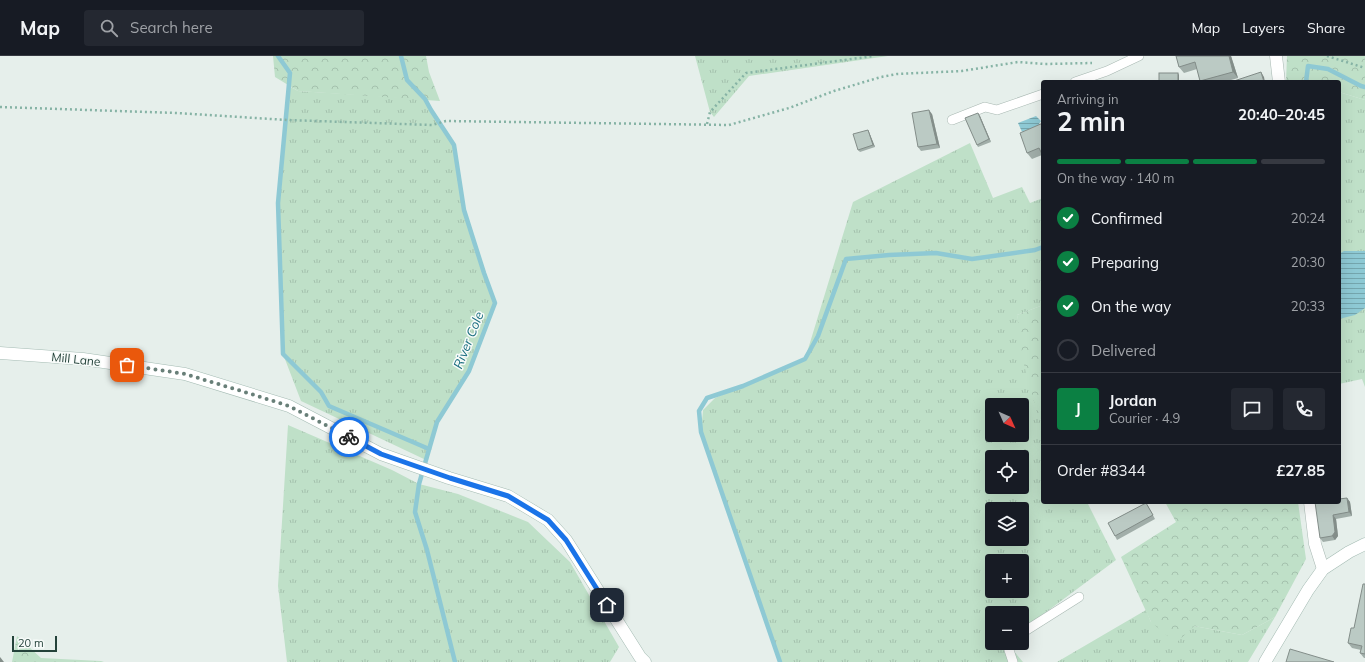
<!DOCTYPE html>
<html lang="en">
<head>
<meta charset="utf-8">
<style>
  :root { --surface:#171b24; --page:#242831; --text:#f1f3f6; --muted:#9ea1a6; --line:#363941; --accent:#0b8043 }
  body { margin:0; font-family:Mulish,sans-serif; background:var(--page); color:var(--text); height:100vh; display:flex; flex-direction:column; font-size:15px; white-space:nowrap }
  * { box-sizing:border-box; margin:0 }
  p { font-size:13px; color:var(--muted) }
  .icon { flex:none; width:22px; height:22px; fill:none; stroke:currentColor; stroke-width:2; stroke-linecap:round; stroke-linejoin:round }
  .map { position:relative; flex:1; overflow:hidden }
  .details { position:absolute; left:1041px; top:24px; width:300px; height:424px; display:flex; flex-direction:column; background:var(--surface); border-radius:4px; box-shadow:0 4px 16px #0002 }
  .details>* { flex:none }
  .needle { width:26px; rotate:135deg }
  .fabs { position:absolute; left:985px; top:342px; display:grid; gap:8px }
  .fabs a { display:grid; place-items:center; width:44px; height:44px; border-radius:4px; background:var(--surface); box-shadow:0 4px 16px #0002; font-size:20px }
  .scale { position:absolute; left:12px; bottom:10px; width:45px; box-sizing:border-box; padding-left:4px; border:2px solid #24423a; border-top:0; font-size:11px; line-height:14px; white-space:nowrap; color:#24423a; -webkit-text-stroke:3px #f7fbf9; paint-order:stroke }
  .pin { position:absolute; display:grid; place-items:center; width:34px; height:34px; color:#fff; margin:-17px; border-radius:8px; box-shadow:0 2px 6px #0006 }
  .courier { position:absolute; display:grid; place-items:center; width:40px; height:40px; margin:-20px; border:3px solid #1a73e8; border-radius:50%; background:#fff; color:#222; box-shadow:0 1px 5px #0007 }
  .head em { font-style:normal; font-weight:700 }
  .head div { display:flex; flex-direction:column-reverse }
  .head { display:flex; align-items:center; justify-content:space-between; height:68px; padding:0 16px }
  h1 { font-size:26px; font-weight:700; line-height:30px }
  .bar { display:grid; grid-template-columns:repeat(4,1fr); gap:6px 4px; align-content:center; height:48px; padding:0 16px }
  .bar i { height:5px; border-radius:3px; background:var(--line) }
  .bar .selected { background:var(--accent) }
  .bar p { grid-column:span 4 }
  .line { display:flex; align-items:center; gap:10px; padding:0 16px; border-top:1px solid var(--line) }
  .line div { flex:1 }
  .round { display:grid; place-items:center; flex:none; width:42px; height:42px; border-radius:4px; background:var(--page) }
  ol { padding:0 16px; list-style:none }
  li { display:flex; align-items:center; gap:12px; height:44px }
  li p { margin-inline-start:auto }
  li .icon { padding:4px; border-radius:50%; background:var(--accent); color:#fff; stroke-width:4 }
  li:last-child { color:var(--muted) }
  li i { width:22px; height:22px; border:2px solid var(--line); border-radius:50% }
  header { display:flex; align-items:center; gap:24px; box-sizing:border-box; height:56px; padding:0 20px; background:var(--surface); border-bottom:1px solid var(--line) }
  header strong { font-size:19px }
  nav { display:flex; gap:22px; margin-inline-start:auto; font-size:14px }
  .search { width:280px; height:36px; background:var(--page); display:flex; align-items:center; gap:10px; box-sizing:border-box; padding:0 14px; border-radius:4px; color:var(--muted); font-size:15px }
  .map>svg:first-child { display:block }
</style>
</head>
<body>
<header>
<strong>Map</strong>
<div class="search"><svg class="icon" aria-label="search" viewBox="0 0 24 24"><circle cx="10" cy="10" r="6"/><path d="M15 15l6 6"/></svg>Search here</div>
<nav><a>Map</a><a>Layers</a><a>Share</a></nav>
</header>
<div class="map">
<svg width="1365" height="606" viewBox="0 0 1365 606">
  <defs>
    <pattern id="grass-tufts" width="24" height="20" patternUnits="userSpaceOnUse"><rect width="24" height="20" fill="#bfe0c8"/><path d="M3 7l-1-3M5 7V3M7 7l1-3M15 17l-1-3M17 17v-4M19 17l1-3" fill="none" stroke="#a4c1ad"/></pattern>
    <pattern id="forest-crowns" width="20" height="18" patternUnits="userSpaceOnUse"><rect width="20" height="18" fill="#bfe0c8"/><path d="M2 6a3 3 0 1 1 6 0M12 15a3 3 0 1 1 6 0" fill="none" stroke="#a4c1ad"/></pattern>
    <pattern id="water-rules" width="6" height="5" patternUnits="userSpaceOnUse"><rect width="6" height="5" fill="#8ec9d4"/><path d="M0 2.5h6" fill="none" stroke="#74a5ad"/></pattern>
  </defs>
  <rect width="100%" height="100%" fill="#e6efeb"/>
  <!-- grass -->
  <g fill="url(#grass-tufts)" fill-rule="evenodd">
    <polygon points="695,0 888,0 749,20 714,61 710,56"/>
    <polygon points="289,30 298,35 425,43 431,54 454,89 464,154 484,217 495,247 469,315 437,366 426,404 301,345 283,298 278,147"/>
    <polygon points="1339,36 1365,44 1365,331 1362,323 1339,328"/>
    <path d="M970,87L993,142L1022,131L1030,147L1043,142V249L1017,259L1040,363L1043,368V446H1087L1116,504L1022,574V557H992V587H1007L1023,606H780L701,376L703,354L715,342L805,303L853,146ZM992,349H1022V379H992ZM992,401H1022V431H992ZM992,453H1022V483H992ZM992,505H1022V535H992Z"/>
    <polygon points="288,369 392,414 419,428 458,438 528,466 570,506 619,591 610,606 287,606 278,530"/>
    <polygon points="1146,554 1151,566 1194,570 1242,579 1275,561 1248,606 1057,606"/>
  </g>
  <!-- forest -->
  <g fill="url(#forest-crowns)">
    <polygon points="273,0 426,0 429,16 440,45 298,35 275,21"/>
    <polygon points="1287,0 1365,0 1365,44 1339,36 1339,26 1286,26"/>
    <polygon points="1043,249 1043,368 1038,360 1023,305 1017,259"/>
    <polygon points="1165,446 1298,446 1306,503 1275,561 1242,579 1194,570 1176,587 1151,566 1121,501 1176,466"/>
    <polygon points="17,580 41,602 101,605 104,606 12,606"/>
  </g>
  <!-- water -->
  <g fill="url(#water-rules)">
    <polygon points="1036,60 1041,65 1039,68 1039,69 1022,76 1018,67"/>
    <polygon points="1344,195 1365,195 1365,252 1355,259 1339,263 1339,198"/>
  </g>
  <g fill="none" stroke-linecap="round" stroke-linejoin="round">
    <!-- stream -->
    <g stroke="#8ec9d4" stroke-width="4.5">
      <polyline points="278,0 290,17 278,147 283,298 321,336 329,350 429,393"/>
      <polyline points="401,0 407,24 425,43 431,54 454,89 464,154 484,217 495,247 469,315 437,366 419,428 415,456 427,494 455,606"/>
      <polyline points="1306,26 1308,10 1328,13 1361,30 1365,31"/>
      <polyline points="780,606 701,376 699,355 707,342 743,330 805,303 818,280 846,203 889,199 936,197 972,203 1035,194 1043,191"/>
    </g>
    <defs>
      <g id="lane">
        <polyline points="1075,26 1107,15 1139,0"/>
        <polyline points="952,64 985,51 997,54 1043,38"/>
        <polyline points="1022,577 1079,541"/>
        <polyline points="1011,587 1009,594 1013,606"/>
      </g>
      <g id="street">
        <polyline points="1276,0 1279,26"/>
        <polyline points="1310,446 1315,488 1323,513"/>
      </g>
      <g id="secondary">
        <polyline points="0,297 83,303 185,318 289,350 381,398 449,422 508,440 548,464 566,484 640,601 645,606"/>
        <polyline points="1265,606 1308,534 1323,513 1349,496 1365,488"/>
      </g>
    </defs>
    <!-- lane casing -->
    <use href="#lane" stroke="#a8b8b2" stroke-width="10"/>
    <!-- street casing -->
    <use href="#street" stroke="#a8b8b2" stroke-width="13"/>
    <!-- secondary casing -->
    <use href="#secondary" stroke="#a4bbb3" stroke-width="13"/>
    <!-- path -->
    <g stroke="#86b3a5" stroke-width="2.5" stroke-dasharray="2 3" stroke-linecap="butt">
      <polyline points="1327,0 1365,12"/>
      <polyline points="0,51 177,57 287,64 432,69 446,65 729,69 789,52 834,35 881,21 897,18 962,15 1018,6 1045,8 1092,7"/>
      <polyline points="707,68 710,56 746,17 874,0"/>
    </g>
    <!-- lane -->
    <use href="#lane" stroke="#fff" stroke-width="9"/>
    <!-- street -->
    <use href="#street" stroke="#fff" stroke-width="12"/>
    <!-- secondary -->
    <use href="#secondary" stroke="#fff" stroke-width="12"/>
  </g>
  <!-- wall -->
  <g fill="#a1aea9">
    <polygon points="1176,0 1231,0 1238,22 1224,26 1200,26 1197,13 1184,17 1179,11"/>
    <polygon points="932,58 940,92 921,95 918,91"/>
    <polygon points="980,60 991,86 978,91 977,89"/>
    <polygon points="1043,67 1042,99 1032,103 1027,97"/>
    <polygon points="868,74 869,76 875,91 860,96 858,94"/>
    <polygon points="1347,442 1350,446 1352,460 1336,463 1338,480 1335,484 1323,486 1320,482 1339,446"/>
    <polygon points="1148,450 1155,463 1117,484 1115,480"/>
    <polygon points="1365,528 1365,602 1364,602 1360,597 1361,594 1352,592 1348,587 1354,572"/>
  </g>
  <!-- shaded-wall -->
  <g fill="#838d89">
    <polygon points="1229,0 1231,0 1238,22 1233,16"/>
    <polygon points="1261,16 1264,21 1265,26 1264,26"/>
    <polygon points="1178,17 1179,19 1179,26 1178,26"/>
    <polygon points="929,54 932,58 940,92 937,88"/>
    <polygon points="978,57 980,60 991,86 989,83"/>
    <polygon points="868,74 869,76 875,91 873,89"/>
    <polygon points="1347,442 1350,446 1352,460 1349,456"/>
    <polygon points="1333,459 1336,463 1338,480 1335,484 1332,480"/>
    <polygon points="0,601 4,606 0,606"/>
  </g>
  <!-- building -->
  <g fill="#bbcac4" stroke="#838d89">
    <polygon points="1176,0 1229,0 1233,16 1200,25 1195,6 1179,11"/>
    <polygon points="1261,16 1264,26 1231,26"/>
    <rect x="1159" y="17" width="19" height="9"/>
    <polygon points="929,54 937,88 918,91 912,57"/>
    <polygon points="978,57 989,83 977,89 965,62"/>
    <polygon points="1043,67 1043,100 1039,92 1027,97 1020,77"/>
    <polygon points="868,74 873,89 858,94 853,78"/>
    <polygon points="1347,442 1349,456 1333,459 1335,476 1332,480 1320,482 1315,446 1339,446 1339,443"/>
    <polygon points="1146,447 1153,459 1115,480 1108,467"/>
    <polygon points="1363,528 1365,528 1365,598 1360,597 1362,590 1348,587 1351,572 1354,572"/>
    <polygon points="1290,593 1334,606 1286,606"/>
  </g>
  <g fill="none" stroke-linecap="round" stroke-linejoin="round">
    <!-- done -->
    <polyline stroke="#687f78" stroke-width="4" stroke-dasharray="0 7.2" points="127,309 185,318 248,337 289,350 349,381"/>
    <!-- route -->
    <polyline stroke="#1a73e8" stroke-width="5" points="349,381 381,398 450,422 508,440 548,464 566,484 607,549"/>
  </g>
  <g text-anchor="middle" dominant-baseline="central" stroke-width="3" stroke-linejoin="round" paint-order="stroke">
    <!-- street labels -->
    <g font-size="12" fill="#24423a" stroke="#f7fbf9">
      <text transform="translate(76 303) rotate(6)">Mill Lane</text>
    </g>
    <!-- water labels -->
    <g font-size="13" font-style="italic" fill="#1c6f80" stroke="#f7fbf9">
      <text transform="translate(468 284) rotate(-68)">River Cole</text>
    </g>
  </g>
</svg>
<div class="fabs">
<a><svg class="needle" viewBox="-14 -14 28 28"><path d="M0-13l5 13h-10z" fill="#e53935"/><path d="M0 13l5-13h-10z" fill="#9ea1a6"/></svg></a>
<a><svg class="icon" aria-label="locate" viewBox="0 0 24 24"><circle cx="12" cy="12" r="6"/><path d="M12 2v4M12 18v4M2 12h4M18 12h4"/></svg></a>
<a><svg class="icon" aria-label="layers" viewBox="0 0 24 24"><path d="M12 4l9 5-9 5-9-5zM3 14l9 5 9-5"/></svg></a>
<a>+</a>
<a>−</a>
</div>
<div class="scale">20 m</div>
<div class="pin" style="left:127px;top:309px;background:#ea580c"><svg class="icon" aria-label="bag" viewBox="0 0 24 24"><path d="M5 8h14l-1 12H6zM9 8a3 3 0 0 1 6 0"/></svg></div>
<div class="pin" style="left:607px;top:549px;background:#1f2937"><svg class="icon" aria-label="home" viewBox="0 0 24 24"><path d="M3 11l9-7 9 7M6 9v11h12V9"/></svg></div>
<div class="courier" style="left:349px;top:381px"><svg class="icon" aria-label="bike" viewBox="0 0 24 24"><circle cx="6" cy="16" r="4"/><circle cx="18" cy="16" r="4"/><path d="M6 16l4-8h5l3 8M10 8l3 8H6M13 5h3"/></svg></div>
<section class="details">
<div class="head"><div><h1>2 min</h1><p>Arriving in</p></div><em>20:40–20:45</em></div>
<div class="bar"><i class="selected"></i><i class="selected"></i><i class="selected"></i><i></i><p>On the way · 140 m</p></div>
<ol>
<li><svg class="icon" aria-label="check" viewBox="0 0 24 24"><path d="M5 12l5 5 9-10"/></svg>Confirmed<p>20:24</p></li>
<li><svg class="icon" aria-label="check" viewBox="0 0 24 24"><path d="M5 12l5 5 9-10"/></svg>Preparing<p>20:30</p></li>
<li><svg class="icon" aria-label="check" viewBox="0 0 24 24"><path d="M5 12l5 5 9-10"/></svg>On the way<p>20:33</p></li>
<li><i></i>Delivered</li>
</ol>
<div class="line" style="height:72px"><b class="round" style="background:var(--accent);color:#fff">J</b><div><b>Jordan</b><p>Courier · 4.9</p></div><a class="round"><svg class="icon" aria-label="chat" viewBox="0 0 24 24"><path d="M4 5h16v11H9l-5 4z"/></svg></a><a class="round"><svg class="icon" aria-label="phone" viewBox="0 0 24 24"><path d="M5 4h4l2 5-3 2q2 4 5 5l2-3 5 2v4C11 20 4 13 5 4z"/></svg></a></div>
<div class="line" style="height:52px"><div>Order #8344</div><b>£27.85</b></div>
</section>
</div>
</body>
</html>
